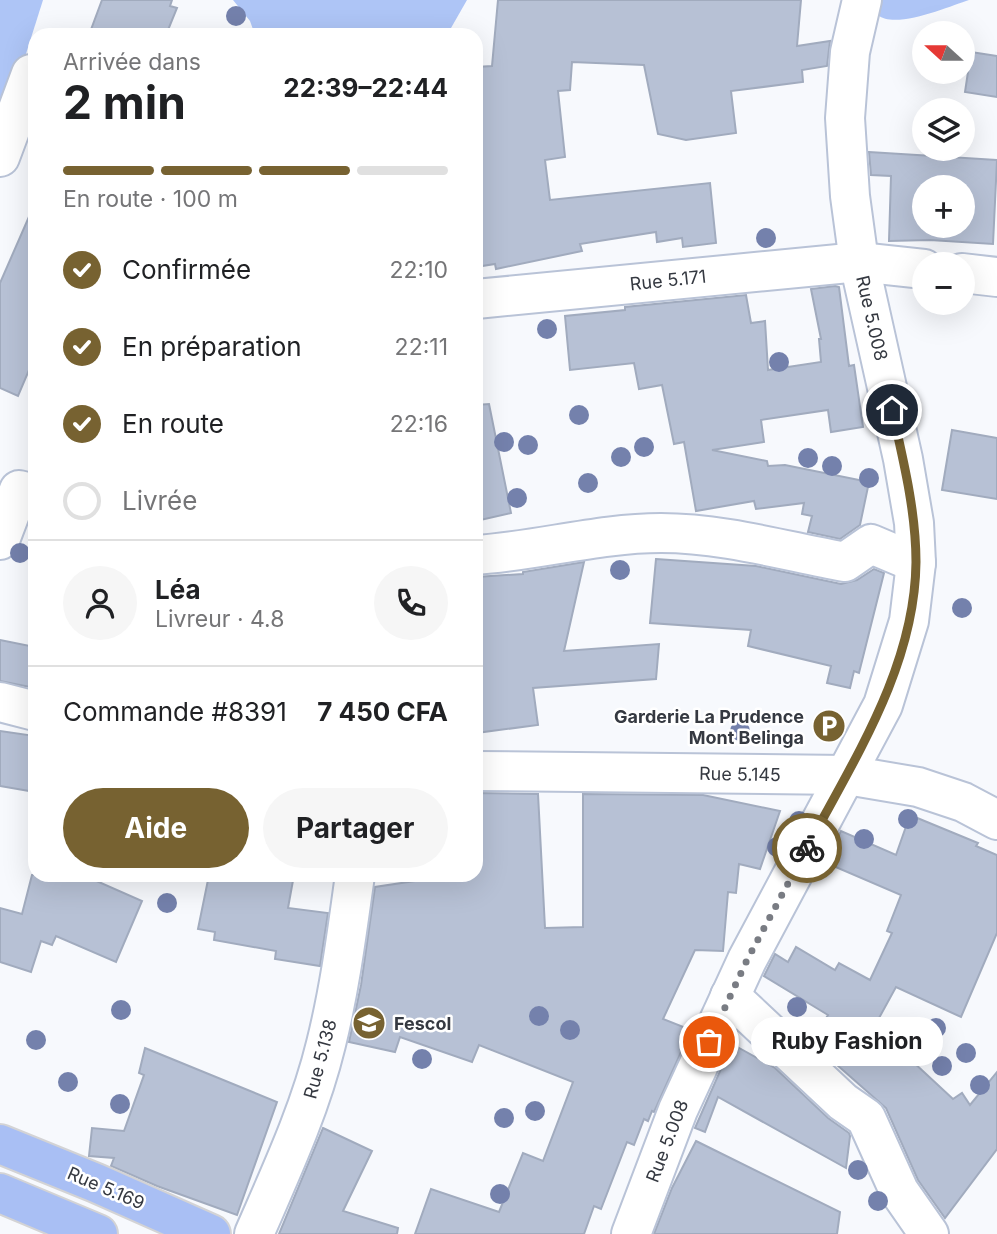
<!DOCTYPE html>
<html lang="fr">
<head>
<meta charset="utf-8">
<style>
  :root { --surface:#fff; --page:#f6f6f6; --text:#202124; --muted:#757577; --line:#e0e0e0; --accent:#776231 }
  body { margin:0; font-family:Inter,sans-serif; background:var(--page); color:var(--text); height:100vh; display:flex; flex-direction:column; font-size:26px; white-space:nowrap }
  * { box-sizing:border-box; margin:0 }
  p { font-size:23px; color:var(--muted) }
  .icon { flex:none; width:38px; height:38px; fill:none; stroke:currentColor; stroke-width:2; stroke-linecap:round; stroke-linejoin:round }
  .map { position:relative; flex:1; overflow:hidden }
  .details { position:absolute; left:28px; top:28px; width:455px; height:854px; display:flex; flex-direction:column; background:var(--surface); border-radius:21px; box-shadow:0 7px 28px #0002 }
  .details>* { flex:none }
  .needle { width:46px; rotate:291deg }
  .fabs { position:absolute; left:912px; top:21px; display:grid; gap:14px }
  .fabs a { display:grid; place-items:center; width:63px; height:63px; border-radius:50%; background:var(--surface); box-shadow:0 7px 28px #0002; font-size:35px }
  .pin { position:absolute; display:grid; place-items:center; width:60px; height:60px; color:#fff; margin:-30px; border:4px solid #fff; border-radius:50%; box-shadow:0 2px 7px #0007 }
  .courier { position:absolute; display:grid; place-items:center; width:70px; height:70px; margin:-35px; border:5px solid #776231; border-radius:50%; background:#fff; color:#222; box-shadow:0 2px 9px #0007 }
  .bubble { position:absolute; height:49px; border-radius:24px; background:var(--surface); box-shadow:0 7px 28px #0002; font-size:23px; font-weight:700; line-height:49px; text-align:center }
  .head em { font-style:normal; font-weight:700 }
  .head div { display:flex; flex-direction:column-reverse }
  .head { display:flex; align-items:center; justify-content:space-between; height:119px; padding:0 35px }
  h1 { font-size:46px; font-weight:700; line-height:52px }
  .bar { display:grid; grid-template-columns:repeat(4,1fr); gap:10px 7px; align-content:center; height:84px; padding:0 35px }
  .bar i { height:9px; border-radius:5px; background:var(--line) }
  .bar .active { background:var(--accent) }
  .bar p { grid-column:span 4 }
  .line { display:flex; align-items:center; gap:18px; padding:0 35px; border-top:2px solid var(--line) }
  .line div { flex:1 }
  .round { display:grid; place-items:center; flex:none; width:74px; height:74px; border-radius:37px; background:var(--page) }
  ol { padding:0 35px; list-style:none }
  li { display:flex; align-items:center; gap:21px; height:77px }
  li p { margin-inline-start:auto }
  li .icon { padding:7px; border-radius:50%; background:var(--accent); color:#fff; stroke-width:4 }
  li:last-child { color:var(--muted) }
  li i { width:38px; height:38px; border:4px solid var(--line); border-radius:50% }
  .button { display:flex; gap:14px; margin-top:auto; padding:14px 35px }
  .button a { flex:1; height:80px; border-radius:42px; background:var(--accent); color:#fff; font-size:28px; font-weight:700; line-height:80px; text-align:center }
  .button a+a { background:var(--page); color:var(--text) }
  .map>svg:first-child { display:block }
</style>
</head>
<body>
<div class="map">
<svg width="997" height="1234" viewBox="0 0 997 1234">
  <rect width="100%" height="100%" fill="#f7f9fd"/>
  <!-- green -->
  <g fill="#aec5f6">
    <polygon points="0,0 43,0 0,136"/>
    <polygon points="233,0 467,0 447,35 255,35 250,21"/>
    <path d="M871,0H969C950,6 895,30 878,15C874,12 873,5 871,0Z"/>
  </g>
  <!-- building -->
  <g fill="#b7c1d5" stroke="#a1abbe" stroke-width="2" fill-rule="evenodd">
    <polygon points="102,0 172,0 170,6 177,8 166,35 89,35"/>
    <polygon points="498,0 801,0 797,46 830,41 827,66 802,70 803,82 731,91 736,133 686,140 658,134 644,65 572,62 570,90 558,91 565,157 545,160 550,200 710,183 716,243 683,247 682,238 657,242 656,232 580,244 582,251 496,269 495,264 476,267 476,67 492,66"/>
    <polygon points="971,52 997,56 997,97 965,92"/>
    <path d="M869,152L997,160L993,244L930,240L889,241L891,176L871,175ZM924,187H962V226H924Z"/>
    <polygon points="35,203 35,356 18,396 0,388 0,283"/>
    <polygon points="835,286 839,287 849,366 854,365 863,427 831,432 828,410 761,420 764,442 712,450 767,461 768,466 785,465 869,482 860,525 840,539 808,532 812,516 802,514 804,503 756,509 754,501 696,511 684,442 674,444 662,385 639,389 634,363 570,370 565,316 625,310 625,307 746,295 751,323 765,321 768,370 821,362 819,339 821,339 811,289"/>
    <polygon points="489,404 511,513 476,521 476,405"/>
    <polygon points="952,430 997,438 997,499 942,490"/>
    <polygon points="656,559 756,566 841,584 857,580 874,569 884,573 859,673 854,671 850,688 827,683 831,666 748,646 751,630 650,623"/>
    <polygon points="584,562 564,651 659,644 656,679 533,688 538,725 476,733 476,577 523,574 523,572"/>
    <polygon points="0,640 35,647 35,688 0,681"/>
    <polygon points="0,731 35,736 35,792 0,786"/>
    <polygon points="476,793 538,794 545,928 583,927 583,794 703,795 780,811 760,869 739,864 736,893 728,892 723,951 695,950 663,1019 691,1030 654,1112 652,1111 648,1121 644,1119 634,1145 627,1142 601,1209 594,1206 584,1234 415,1234 431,1189 499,1212 523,1153 543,1161 573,1082 479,1045 472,1062 400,1037 395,1052 349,1042 361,985 375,887 455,875 476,875"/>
    <polygon points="910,815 978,843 976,846 997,855 997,933 961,1017 896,987 873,1029 914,1054 911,1060 953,1099 962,1093 970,1105 997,1072 997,1149 945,1218 918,1180 886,1108 811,1042 828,1015 764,976 775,954 788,962 796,947 835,970 839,963 870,980 892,933 887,931 901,895 824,862 841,831 896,855"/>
    <polygon points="32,875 83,875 142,901 116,962 56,936 52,945 41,941 31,972 0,962 0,908 22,914"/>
    <polygon points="209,875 294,875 288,908 328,913 320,966 275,959 276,951 214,940 215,932 198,929"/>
    <polygon points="732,1044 775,1068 828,1118 849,1133 850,1136 846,1168 718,1097 705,1132 695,1128"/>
    <polygon points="145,1048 277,1102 237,1215 157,1186 111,1166 114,1158 89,1156 92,1128 124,1131 144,1075 139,1073"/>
    <polygon points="323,1128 372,1151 343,1211 398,1228 397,1234 279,1234"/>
    <polygon points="696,1141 840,1212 837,1234 654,1234 672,1188"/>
  </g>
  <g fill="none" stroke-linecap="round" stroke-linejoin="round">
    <defs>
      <g id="minor">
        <polyline points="0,157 31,74"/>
        <polyline points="962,273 997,277"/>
        <polyline points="476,299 859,262 924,269"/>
        <polyline points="0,540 19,490 35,494"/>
        <path d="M476,555C538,551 599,533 661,533C723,533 785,551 845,562L871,544L916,563"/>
        <polyline points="0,702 35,711"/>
        <polyline points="476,771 847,775 918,787 963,802 997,820"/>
        <polyline points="730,996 843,1102 866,1118 899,1191 929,1234"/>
        <path d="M254,1234C281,1172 310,1110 326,1044C340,988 347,932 355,875"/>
        <polyline points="631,1234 678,1110 747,960 883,705 909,621 916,563 914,523 903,459 859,262 850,196 845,118 850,52 862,0"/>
      </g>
      <g id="major">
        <polyline points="0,1144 96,1183 211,1234"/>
        <polyline points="0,1193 98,1234"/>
      </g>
    </defs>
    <!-- minor casing -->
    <use href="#minor" stroke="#b9c3d7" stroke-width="42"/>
    <!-- major casing -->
    <use href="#major" stroke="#d3d3d5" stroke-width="42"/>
    <!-- minor -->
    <use href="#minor" stroke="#fff" stroke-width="38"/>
    <!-- major -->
    <use href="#major" stroke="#a9bff4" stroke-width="38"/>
  </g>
  <!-- trees -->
  <g fill="#7481ac">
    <circle cx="236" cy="16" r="10"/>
    <circle cx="766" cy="238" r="10"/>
    <circle cx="547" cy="329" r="10"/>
    <circle cx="779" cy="362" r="10"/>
    <circle cx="579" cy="415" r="10"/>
    <circle cx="504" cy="442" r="10"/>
    <circle cx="528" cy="445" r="10"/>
    <circle cx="644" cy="447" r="10"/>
    <circle cx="621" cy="457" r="10"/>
    <circle cx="808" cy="458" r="10"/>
    <circle cx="832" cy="466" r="10"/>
    <circle cx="869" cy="478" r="10"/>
    <circle cx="588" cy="483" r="10"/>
    <circle cx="517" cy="498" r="10"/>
    <circle cx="20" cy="553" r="10"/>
    <circle cx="620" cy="570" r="10"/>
    <circle cx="962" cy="608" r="10"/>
    <circle cx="740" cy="731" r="10"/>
    <circle cx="908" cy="819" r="10"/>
    <circle cx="799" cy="821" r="10"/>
    <circle cx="864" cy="839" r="10"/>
    <circle cx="777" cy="847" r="10"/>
    <circle cx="167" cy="903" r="10"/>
    <circle cx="797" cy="1007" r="10"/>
    <circle cx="121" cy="1010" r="10"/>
    <circle cx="539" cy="1016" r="10"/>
    <circle cx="936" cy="1028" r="10"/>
    <circle cx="570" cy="1030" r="10"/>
    <circle cx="36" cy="1040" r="10"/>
    <circle cx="929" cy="1048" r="10"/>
    <circle cx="966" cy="1053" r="10"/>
    <circle cx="422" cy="1059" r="10"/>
    <circle cx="942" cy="1066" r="10"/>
    <circle cx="68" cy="1082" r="10"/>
    <circle cx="980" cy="1085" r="10"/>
    <circle cx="120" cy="1104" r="10"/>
    <circle cx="535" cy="1111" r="10"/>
    <circle cx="504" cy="1118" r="10"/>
    <circle cx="858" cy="1170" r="10"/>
    <circle cx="500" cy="1194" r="10"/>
    <circle cx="878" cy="1201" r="10"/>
  </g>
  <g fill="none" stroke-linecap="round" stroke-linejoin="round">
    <!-- done -->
    <polyline stroke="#797c83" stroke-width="7" stroke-dasharray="0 12.6" points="709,1042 747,960 807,848"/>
    <!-- route -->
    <path stroke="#776231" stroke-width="9" d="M807,848C854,759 915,667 916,562C916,511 903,459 892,410"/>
  </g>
  <!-- icons -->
  <defs>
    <symbol id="parking-disc" viewBox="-11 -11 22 22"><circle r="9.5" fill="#776231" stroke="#fff"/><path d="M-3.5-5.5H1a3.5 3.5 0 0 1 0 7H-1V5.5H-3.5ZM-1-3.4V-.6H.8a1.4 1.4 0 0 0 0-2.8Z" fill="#fff"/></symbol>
    <symbol id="school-disc" viewBox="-11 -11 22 22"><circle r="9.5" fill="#776231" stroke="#fff"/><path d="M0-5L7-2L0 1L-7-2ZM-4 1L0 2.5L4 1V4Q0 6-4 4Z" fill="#fff"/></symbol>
  </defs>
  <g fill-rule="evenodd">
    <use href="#parking-disc" x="810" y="707" width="38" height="38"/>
    <use href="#school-disc" x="350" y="1004" width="38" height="38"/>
  </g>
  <g text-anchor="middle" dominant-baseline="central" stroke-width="5" stroke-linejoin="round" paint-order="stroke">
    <!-- street labels -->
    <g font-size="18" fill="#353941" stroke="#fff">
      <text transform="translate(668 280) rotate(-6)">Rue 5.171</text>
      <text transform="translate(872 318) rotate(77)">Rue 5.008</text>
      <text transform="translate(740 774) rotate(1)">Rue 5.145</text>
      <text transform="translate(320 1059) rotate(-75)">Rue 5.138</text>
      <text transform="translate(667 1141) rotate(-69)">Rue 5.008</text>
      <text transform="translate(106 1188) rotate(23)">Rue 5.169</text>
    </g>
    <!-- poi labels -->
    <g font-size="18" font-weight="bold" fill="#353941" stroke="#fff" text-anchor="end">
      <text x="804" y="716">Garderie La Prudence<tspan x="804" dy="21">Mont Belinga</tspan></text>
      <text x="394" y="1023" text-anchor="start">Fescol</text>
    </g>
  </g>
</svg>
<div class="fabs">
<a><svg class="needle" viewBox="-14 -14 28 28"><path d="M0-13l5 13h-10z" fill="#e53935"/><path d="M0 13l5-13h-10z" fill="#757577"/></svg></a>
<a><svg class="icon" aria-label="layers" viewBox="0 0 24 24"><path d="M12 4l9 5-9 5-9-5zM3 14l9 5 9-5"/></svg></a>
<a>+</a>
<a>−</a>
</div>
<div class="pin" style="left:709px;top:1042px;background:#ea580c"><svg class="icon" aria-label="bag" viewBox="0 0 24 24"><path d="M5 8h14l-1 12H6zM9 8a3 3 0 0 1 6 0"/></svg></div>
<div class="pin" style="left:892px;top:410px;background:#1f2937"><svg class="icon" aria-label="home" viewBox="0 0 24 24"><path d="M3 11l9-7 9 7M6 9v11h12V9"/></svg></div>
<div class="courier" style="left:807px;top:848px"><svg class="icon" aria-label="bike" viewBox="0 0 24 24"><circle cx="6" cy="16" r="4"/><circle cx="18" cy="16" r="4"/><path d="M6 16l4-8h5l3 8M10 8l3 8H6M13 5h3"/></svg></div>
<div class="bubble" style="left:751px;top:1017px;width:192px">Ruby Fashion</div>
<section class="details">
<div class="head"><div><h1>2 min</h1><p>Arrivée dans</p></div><em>22:39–22:44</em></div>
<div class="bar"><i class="active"></i><i class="active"></i><i class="active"></i><i></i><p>En route · 100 m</p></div>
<ol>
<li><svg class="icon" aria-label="check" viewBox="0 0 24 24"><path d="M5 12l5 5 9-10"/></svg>Confirmée<p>22:10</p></li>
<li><svg class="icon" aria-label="check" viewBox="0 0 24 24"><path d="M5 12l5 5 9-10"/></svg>En préparation<p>22:11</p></li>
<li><svg class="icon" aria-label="check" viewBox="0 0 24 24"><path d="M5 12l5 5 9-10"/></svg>En route<p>22:16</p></li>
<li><i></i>Livrée</li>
</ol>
<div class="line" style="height:126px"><a class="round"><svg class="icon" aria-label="person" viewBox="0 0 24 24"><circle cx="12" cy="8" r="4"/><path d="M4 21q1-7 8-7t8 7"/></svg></a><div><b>Léa</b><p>Livreur · 4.8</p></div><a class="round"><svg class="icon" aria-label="phone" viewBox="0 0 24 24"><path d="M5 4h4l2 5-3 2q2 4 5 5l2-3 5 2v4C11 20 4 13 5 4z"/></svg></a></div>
<div class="line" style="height:91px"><div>Commande #8391</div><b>7 450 CFA</b></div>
<div class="button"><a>Aide</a><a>Partager</a></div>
</section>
</div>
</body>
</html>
